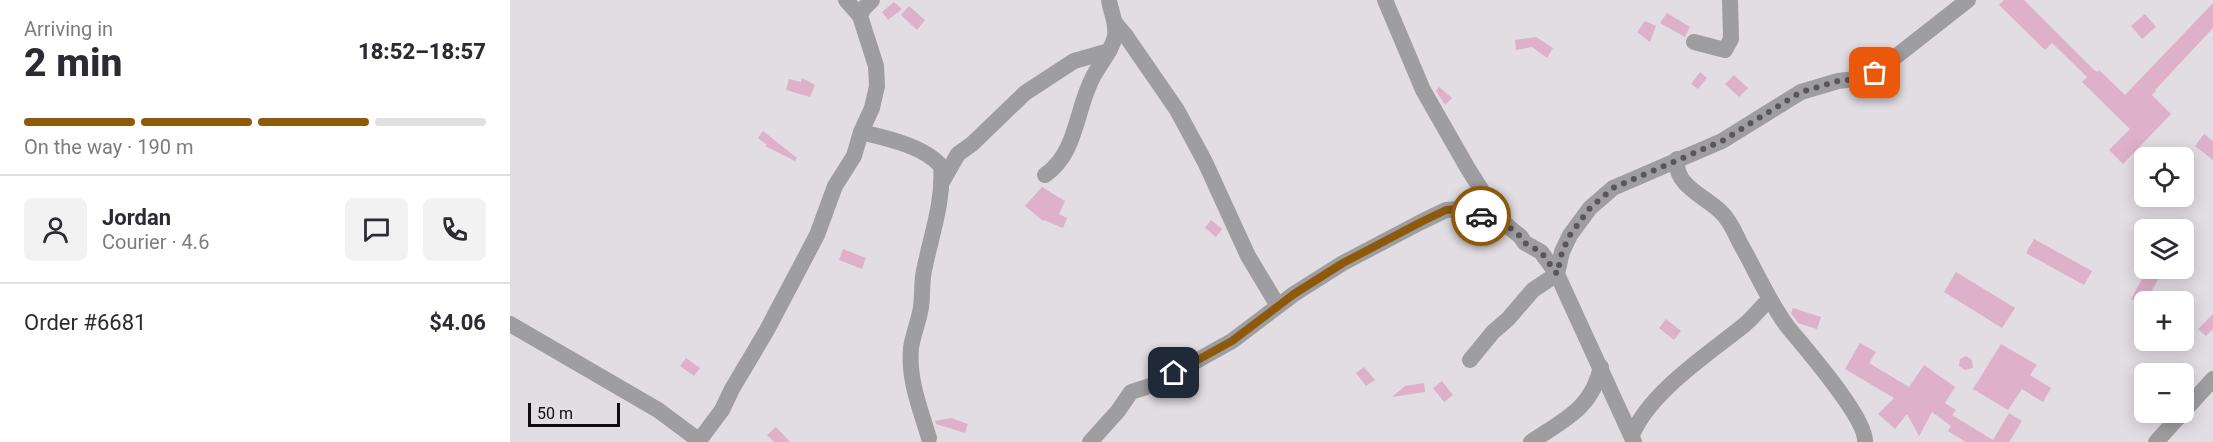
<!DOCTYPE html>
<html lang="en">
<head>
<meta charset="utf-8">
<style>
  :root { --surface:#fff; --page:#f2f2f3; --text:#2b2b33; --muted:#7c7c81; --line:#e1e1e2; --accent:#8f590c }
  body { margin:0; font-family:Roboto,sans-serif; background:var(--page); color:var(--text); height:100vh; display:flex; flex-direction:column; font-size:22px; white-space:nowrap }
  * { box-sizing:border-box; margin:0 }
  p { font-size:20px; color:var(--muted) }
  .icon { flex:none; width:33px; height:33px; fill:none; stroke:currentColor; stroke-width:2; stroke-linecap:round; stroke-linejoin:round }
  .map { position:relative; flex:1; overflow:hidden }
  .side { display:flex; flex-direction:column; background:var(--surface); width:510px }
  .side>* { flex:none }
  .fabs { position:absolute; left:1624px; top:147px; display:grid; gap:12px }
  .fabs a { display:grid; place-items:center; width:60px; height:60px; border-radius:9px; background:var(--surface); box-shadow:0 3px 15px #0003; font-size:30px }
  .scale { position:absolute; left:18px; bottom:15px; width:92px; box-sizing:border-box; padding-left:6px; border:3px solid #0f0e0f; border-top:0; font-size:16px; line-height:21px; white-space:nowrap; color:#0f0e0f; -webkit-text-stroke:4px #e2dde2; paint-order:stroke }
  .pin { position:absolute; display:grid; place-items:center; width:51px; height:51px; color:#fff; margin:-26px; border-radius:12px; box-shadow:0 3px 9px #0006 }
  .courier { position:absolute; display:grid; place-items:center; width:60px; height:60px; margin:-30px; border:4px solid #8f590c; border-radius:50%; background:#fff; color:#222; box-shadow:0 2px 8px #0007 }
  .headline em { font-style:normal; font-weight:800 }
  .headline div { display:flex; flex-direction:column-reverse }
  .headline { display:flex; align-items:center; justify-content:space-between; height:102px; padding:0 24px }
  h1 { font-size:39px; font-weight:800; line-height:45px }
  .bar { display:grid; grid-template-columns:repeat(4,1fr); gap:9px 6px; align-content:center; height:72px; padding:0 24px }
  .bar i { height:8px; border-radius:4px; background:var(--line) }
  .bar .selected { background:var(--accent) }
  .bar p { grid-column:span 4 }
  .line { display:flex; align-items:center; gap:15px; padding:0 24px; border-top:2px solid var(--line) }
  .line div { flex:1 }
  .round { display:grid; place-items:center; flex:none; width:63px; height:63px; border-radius:9px; background:var(--page) }
  main { display:flex; flex:1; min-height:0 }
  .map>svg:first-child { display:block }
</style>
</head>
<body>
<main>
<section class="side">
<div class="headline"><div><h1>2 min</h1><p>Arriving in</p></div><em>18:52–18:57</em></div>
<div class="bar"><i class="selected"></i><i class="selected"></i><i class="selected"></i><i></i><p>On the way · 190 m</p></div>
<div class="line" style="height:108px"><a class="round"><svg class="icon" aria-label="person" viewBox="0 0 24 24"><circle cx="12" cy="8" r="4"/><path d="M4 21q1-7 8-7t8 7"/></svg></a><div><b>Jordan</b><p>Courier · 4.6</p></div><a class="round"><svg class="icon" aria-label="chat" viewBox="0 0 24 24"><path d="M4 5h16v11H9l-5 4z"/></svg></a><a class="round"><svg class="icon" aria-label="phone" viewBox="0 0 24 24"><path d="M5 4h4l2 5-3 2q2 4 5 5l2-3 5 2v4C11 20 4 13 5 4z"/></svg></a></div>
<div class="line" style="height:78px"><div>Order #6681</div><b>$4.06</b></div>
</section>
<div class="map">
<svg width="1703" height="442" viewBox="0 0 1703 442">
  <rect width="100%" height="100%" fill="#e2dde2"/>
  <!-- building -->
  <g fill="#deb0ca">
    <polygon points="1494,0 1514,0 1584,70 1588,72 1589,70 1615,95 1703,3 1703,28 1645,90 1646,91 1642,95 1661,114 1613,164 1599,150 1620,129 1572,82 1577,77 1542,43 1535,50 1489,5"/>
    <polygon points="384,2 392,9 378,20 372,12"/>
    <polygon points="399,6 415,20 407,30 391,15"/>
    <polygon points="1157,13 1180,27 1175,37 1150,23"/>
    <polygon points="1635,14 1646,27 1632,39 1621,26"/>
    <polygon points="1135,21 1146,26 1140,42 1127,32"/>
    <polygon points="1026,37 1043,48 1037,58 1022,47 1006,50 1005,40"/>
    <polygon points="1190,72 1197,78 1188,89 1181,84"/>
    <polygon points="1224,75 1238,88 1229,97 1215,84"/>
    <polygon points="292,78 305,85 300,97 276,90 279,79 291,82"/>
    <polygon points="929,87 942,98 935,105 926,91"/>
    <polygon points="253,131 287,158 285,161 255,146 257,145 248,138"/>
    <polygon points="1694,134 1703,141 1703,160 1685,146"/>
    <polygon points="532,187 555,201 549,214 557,218 553,228 534,220 533,221 515,206"/>
    <polygon points="701,220 712,229 706,237 695,228"/>
    <polygon points="1524,239 1582,271 1574,285 1516,253"/>
    <polygon points="333,249 356,258 352,269 329,260"/>
    <polygon points="1638,268 1655,268 1635,302 1634,306 1621,299"/>
    <polygon points="1446,272 1505,308 1492,328 1434,292"/>
    <polygon points="1283,308 1311,317 1307,329 1288,323 1281,313"/>
    <polygon points="1703,314 1703,329 1696,336 1688,329"/>
    <polygon points="1156,319 1171,331 1164,340 1149,328"/>
    <polygon points="1350,343 1366,352 1359,363 1399,387 1414,365 1445,387 1435,403 1446,410 1442,415 1483,440 1499,413 1512,421 1499,442 1456,442 1438,431 1441,426 1422,412 1409,436 1397,414 1385,429 1368,414 1384,398 1335,369"/>
    <polygon points="1491,344 1527,365 1520,375 1541,388 1533,402 1512,389 1498,410 1463,389"/>
    <polygon points="1456,356 1462,360 1463,368 1455,370 1449,366 1450,359"/>
    <polygon points="176,358 190,368 184,376 170,366"/>
    <polygon points="854,367 865,380 856,386 846,373"/>
    <polygon points="932,381 943,395 934,402 923,388"/>
    <polygon points="914,383 915,392 882,397 895,386"/>
    <polygon points="441,418 458,424 455,433 426,424 425,421"/>
    <polygon points="266,427 280,442 264,442 257,435"/>
  </g>
  <g fill="none" stroke-linecap="round" stroke-linejoin="round">
    <!-- minor -->
    <g stroke="#9e9da0" stroke-width="16">
      <polyline points="336,0 350,16"/>
      <polyline points="875,0 913,90 957,167 991,221 1010,236 1015,243 1031,252 1047,274 1023,290 998,319 983,332 960,360"/>
      <polyline points="605,23 616,36 667,110 695,162 738,256 768,306"/>
      <polyline points="1184,42 1215,50 1221,39 1220,0"/>
      <path d="M351,132C376,138 414,146 431,166C434,199 422,233 415,266C411,280 413,293 411,307C409,321 403,334 401,348C398,379 410,408 419,438"/>
      <path d="M1167,159C1164,186 1195,196 1211,212C1220,220 1225,233 1230,243C1246,271 1258,300 1277,326C1294,347 1357,418 1355,442"/>
      <path d="M535,175C567,154 566,108 583,77C590,63 602,51 605,36C607,23 601,13 599,0"/>
      <polyline points="432,182 448,154 462,144 515,93 564,61 599,51"/>
      <polyline points="0,324 148,410 183,436 187,442"/>
      <path d="M1122,435C1140,392 1197,355 1233,326C1242,319 1250,308 1259,300"/>
      <polyline points="188,442 212,410 222,389 257,330 307,235 325,186 344,156 351,132 362,108 367,86 366,66 350,16 353,9 362,0"/>
      <polyline points="580,442 608,411 621,392 643,385 722,341 784,294 833,263 911,222 936,210 948,209 997,225"/>
      <path d="M1021,442C1053,420 1082,409 1091,367"/>
      <polyline points="1124,442 1047,274 1052,252 1060,235 1080,208 1103,188 1212,141 1291,92 1328,81 1355,78 1365,73 1458,0"/>
      <polyline points="1646,442 1703,379"/>
    </g>
  </g>
  <g fill="none" stroke-linecap="round" stroke-linejoin="round">
    <!-- done -->
    <polyline stroke="#595659" stroke-width="6" stroke-dasharray="0 10.8" points="971,216 997,225 1010,236 1015,243 1031,252 1047,274 1052,252 1060,235 1080,208 1103,188 1212,141 1291,92 1328,81 1355,78 1365,73"/>
    <!-- route -->
    <polyline stroke="#8f590c" stroke-width="8" points="664,373 722,341 784,294 833,263 911,222 936,210 948,209 971,216"/>
  </g>
</svg>
<div class="fabs">
<a><svg class="icon" aria-label="locate" viewBox="0 0 24 24"><circle cx="12" cy="12" r="6"/><path d="M12 2v4M12 18v4M2 12h4M18 12h4"/></svg></a>
<a><svg class="icon" aria-label="layers" viewBox="0 0 24 24"><path d="M12 4l9 5-9 5-9-5zM3 14l9 5 9-5"/></svg></a>
<a>+</a>
<a>−</a>
</div>
<div class="scale">50 m</div>
<div class="pin" style="left:1365px;top:73px;background:#ea580c"><svg class="icon" aria-label="bag" viewBox="0 0 24 24"><path d="M5 8h14l-1 12H6zM9 8a3 3 0 0 1 6 0"/></svg></div>
<div class="pin" style="left:664px;top:373px;background:#1f2937"><svg class="icon" aria-label="home" viewBox="0 0 24 24"><path d="M3 11l9-7 9 7M6 9v11h12V9"/></svg></div>
<div class="courier" style="left:971px;top:216px"><svg class="icon" aria-label="car" viewBox="0 0 24 24"><path d="M5 17H2v-5l4-1 3-4h7l3 4 3 1v5h-3M9 17h6M6 11h13"/><circle cx="7" cy="17" r="2"/><circle cx="17" cy="17" r="2"/></svg></div>
</div>
</main>
</body>
</html>
